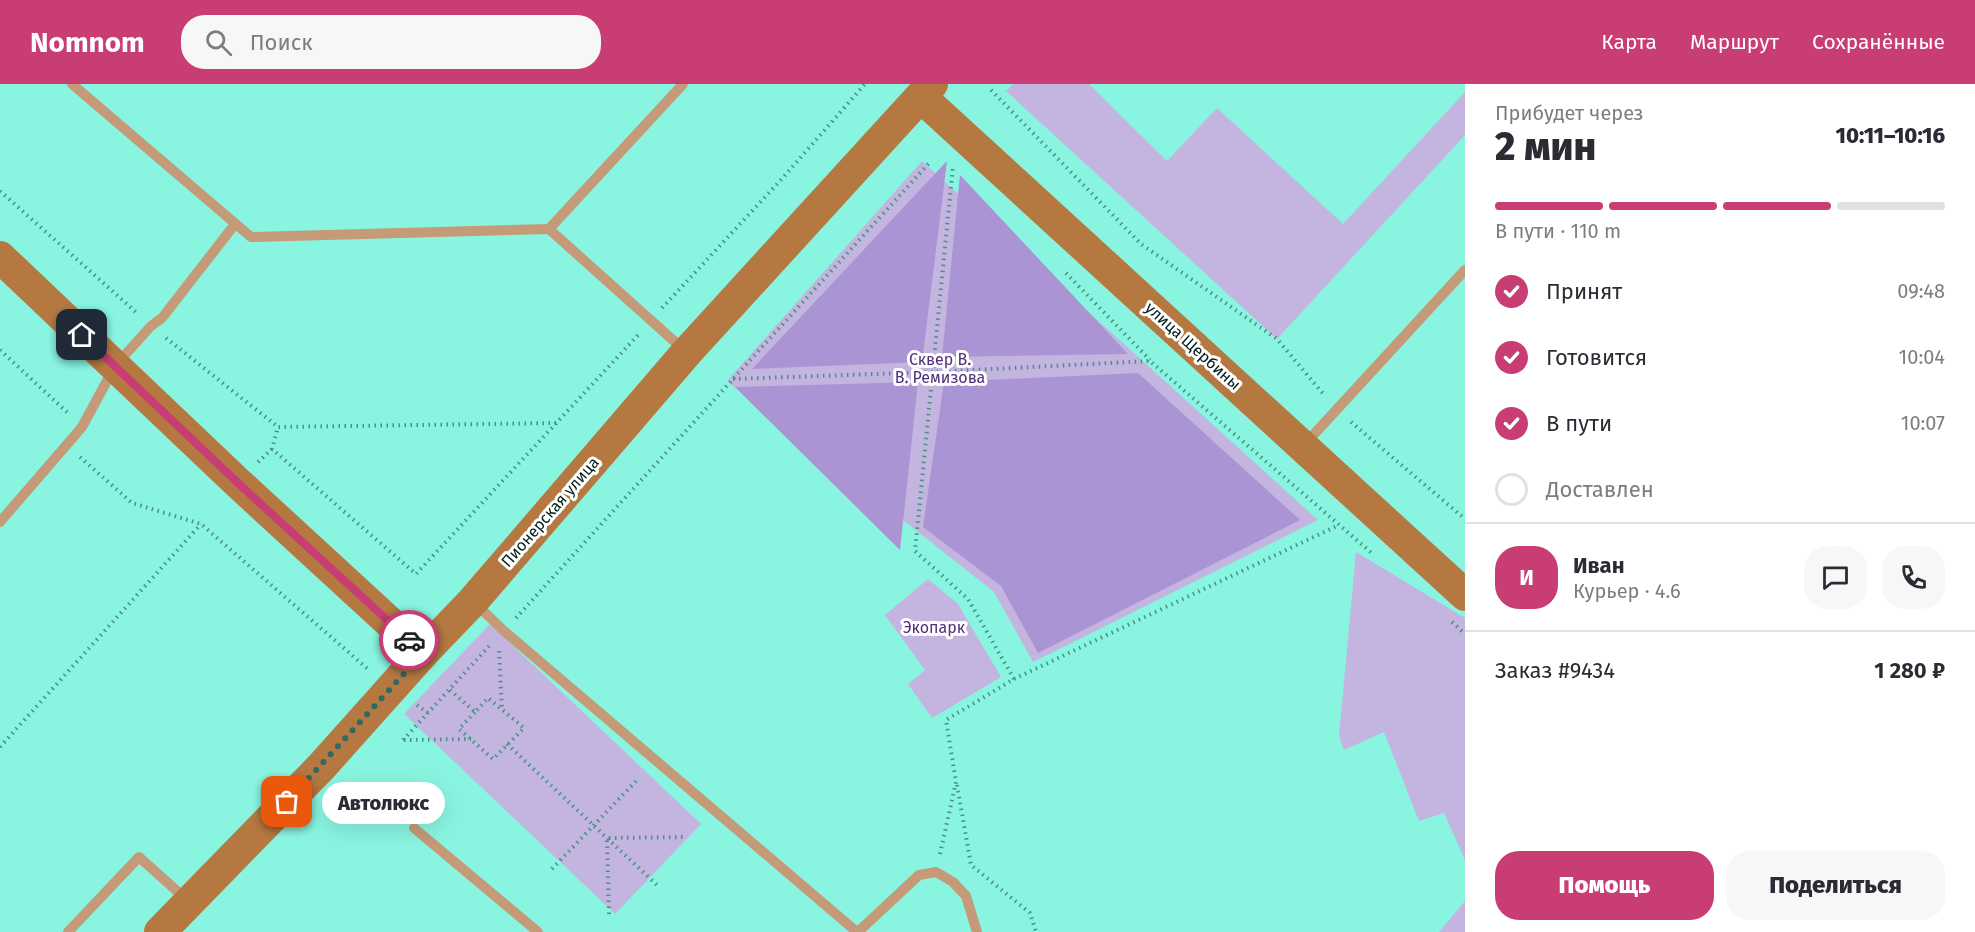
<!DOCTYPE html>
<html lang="ru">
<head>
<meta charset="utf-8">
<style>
  :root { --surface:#fff; --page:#f7f7f7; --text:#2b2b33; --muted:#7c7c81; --line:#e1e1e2; --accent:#c83d74 }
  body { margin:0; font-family:"Fira Sans",sans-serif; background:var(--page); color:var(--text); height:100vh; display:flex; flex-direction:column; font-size:22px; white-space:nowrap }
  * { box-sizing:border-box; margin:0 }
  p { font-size:20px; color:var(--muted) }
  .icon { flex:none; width:33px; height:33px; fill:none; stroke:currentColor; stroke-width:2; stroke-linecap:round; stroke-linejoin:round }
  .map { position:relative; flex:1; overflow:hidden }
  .sheet { display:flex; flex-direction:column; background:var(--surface); width:510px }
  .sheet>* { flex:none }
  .pin { position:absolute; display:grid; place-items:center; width:51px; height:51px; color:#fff; margin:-26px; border-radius:12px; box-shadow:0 3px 9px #0006 }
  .courier { position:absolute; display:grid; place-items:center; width:60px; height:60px; margin:-30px; border:4px solid #c83d74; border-radius:50%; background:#fff; color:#222; box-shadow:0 2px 8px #0007 }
  .bubble { position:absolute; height:42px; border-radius:21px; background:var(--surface); box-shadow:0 6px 24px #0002; font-size:20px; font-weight:800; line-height:42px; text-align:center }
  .overview em { font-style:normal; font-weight:800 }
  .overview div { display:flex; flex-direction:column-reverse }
  .overview { display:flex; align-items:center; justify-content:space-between; height:102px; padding:0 30px }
  h1 { font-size:39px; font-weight:800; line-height:45px }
  .bar { display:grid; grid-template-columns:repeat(4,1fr); gap:9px 6px; align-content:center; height:72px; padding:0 30px }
  .bar i { height:8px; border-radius:4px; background:var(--line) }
  .bar .current { background:var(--accent) }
  .bar p { grid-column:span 4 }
  .line { display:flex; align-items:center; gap:15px; padding:0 30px; border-top:2px solid var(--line) }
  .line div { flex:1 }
  .round { display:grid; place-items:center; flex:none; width:63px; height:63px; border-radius:24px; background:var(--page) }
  ol { padding:0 30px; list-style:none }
  li { display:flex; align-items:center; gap:18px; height:66px }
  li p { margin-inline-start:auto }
  li .icon { padding:6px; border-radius:50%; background:var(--accent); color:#fff; stroke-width:4 }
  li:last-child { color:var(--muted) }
  li i { width:33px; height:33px; border:3px solid var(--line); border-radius:50% }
  .cta { display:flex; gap:12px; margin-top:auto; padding:12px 30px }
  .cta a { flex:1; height:69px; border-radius:24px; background:var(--accent); color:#fff; font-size:24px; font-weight:800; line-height:69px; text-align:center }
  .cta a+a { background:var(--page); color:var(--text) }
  header { display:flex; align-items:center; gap:36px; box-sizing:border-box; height:84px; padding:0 30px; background:var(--accent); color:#fff }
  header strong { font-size:28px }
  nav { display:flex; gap:33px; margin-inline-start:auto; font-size:21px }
  .search { width:420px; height:54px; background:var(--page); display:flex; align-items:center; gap:15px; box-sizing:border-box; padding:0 21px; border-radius:24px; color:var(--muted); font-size:22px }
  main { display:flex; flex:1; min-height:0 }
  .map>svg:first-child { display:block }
</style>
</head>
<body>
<header>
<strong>Nomnom</strong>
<div class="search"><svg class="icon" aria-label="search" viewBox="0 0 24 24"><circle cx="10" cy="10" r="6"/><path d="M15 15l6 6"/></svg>Поиск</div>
<nav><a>Карта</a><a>Маршрут</a><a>Сохранённые</a></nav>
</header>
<main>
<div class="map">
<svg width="1465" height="848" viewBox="0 0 1465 848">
  <rect width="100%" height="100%" fill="#89f5e1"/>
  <!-- green -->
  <g fill="#c3b4e0">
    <polygon points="1013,0 1089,0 1167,77 1217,24 1343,140 1465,8 1465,51 1277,255 1006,7"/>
    <polygon points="922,77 1318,436 1033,578 994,508 727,297"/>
    <polygon points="1356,468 1465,534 1465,776 1444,729 1419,737 1384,648 1344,666 1339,652"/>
    <polygon points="928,495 958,520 1001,593 932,634 908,600 925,586 885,531"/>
    <polygon points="490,540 701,740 615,830 404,630"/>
    <polygon points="1465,817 1465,848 1439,848"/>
  </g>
  <!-- forest -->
  <g fill="#ab94d3">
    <polygon points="947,77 922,278 752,285"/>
    <polygon points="960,91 1128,270 942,273"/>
    <polygon points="1138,289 1300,436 1038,569 1001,502 923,443 944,298"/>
    <polygon points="918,298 900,466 735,303"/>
  </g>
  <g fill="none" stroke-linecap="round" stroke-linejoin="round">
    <!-- path -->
    <g stroke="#499184" stroke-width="4" stroke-dasharray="1.5 4.5" stroke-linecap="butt">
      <polyline points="991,6 1141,160 1277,255 1325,312"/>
      <polyline points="0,107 137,229"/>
      <polyline points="1066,189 1150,276"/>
      <polyline points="662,224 780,97 865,0"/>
      <polyline points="166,254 278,343"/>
      <polyline points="0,266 70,331"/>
      <polyline points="733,295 933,288 1150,277 1374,471"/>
      <polyline points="1351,338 1465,435"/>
      <polyline points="556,339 278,343 272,365 416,490 639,250"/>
      <polyline points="80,373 132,419 201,440 369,586"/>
      <polyline points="258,378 272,365"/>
      <polyline points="516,534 931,77"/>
      <polyline points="1452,538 1465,550"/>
      <polyline points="499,567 502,625"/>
      <polyline points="1014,595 1339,441"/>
      <polyline points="450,606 475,628 488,614 524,644 493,675 459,645 475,628"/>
      <polyline points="417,621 428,629"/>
      <polyline points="403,656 492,559"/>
      <polyline points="404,656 471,655"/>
      <polyline points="507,660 658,802"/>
      <polyline points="0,663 201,440"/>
      <polyline points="957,701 971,781 1030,829 1036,848"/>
      <polyline points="940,770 956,698 946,636 1014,595 968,515 915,467 953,82"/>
      <polyline points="552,785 637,696"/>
      <polyline points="609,830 607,754 687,753"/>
    </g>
    <!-- lane -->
    <g stroke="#c49a78" stroke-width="10">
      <polyline points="72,0 251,153 549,145 684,266"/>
      <polyline points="549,145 683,0"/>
      <polyline points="1305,360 1465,186"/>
      <polyline points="0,438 82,343 115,282 151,242 162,234 235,140"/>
      <polyline points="475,519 504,547 857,848"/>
      <polyline points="414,744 538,848"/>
      <polyline points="68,848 139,773 187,816"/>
      <polyline points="858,848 919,791 936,788 953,798 966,812 977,848"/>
    </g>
    <!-- secondary -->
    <g stroke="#b57841" stroke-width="32">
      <polyline points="921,13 1465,511"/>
      <polyline points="0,173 238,399 423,569"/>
      <polyline points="160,848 322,682 423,569 473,517 687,268 932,0"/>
    </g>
  </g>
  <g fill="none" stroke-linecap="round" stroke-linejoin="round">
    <!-- done -->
    <polyline stroke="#30695f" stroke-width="6" stroke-dasharray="0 10.8" points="287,718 423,569 409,556"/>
    <!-- route -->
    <polyline stroke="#c83d74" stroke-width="8" points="82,251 238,399 409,556"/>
  </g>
  <g text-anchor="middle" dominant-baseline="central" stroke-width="6" stroke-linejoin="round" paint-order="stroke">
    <!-- street labels -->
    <g font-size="16" fill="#001e19" stroke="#fff">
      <text transform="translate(1193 262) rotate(42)">улица Щербины</text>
      <text transform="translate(550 428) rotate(-49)">Пионерская улица</text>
    </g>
    <!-- park labels -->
    <g font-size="16" fill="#502f7a" stroke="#fff">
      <text x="940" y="275">Сквер В.<tspan x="940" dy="18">В. Ремизова</tspan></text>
      <text x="934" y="543">Экопарк</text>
    </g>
  </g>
</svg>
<div class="pin" style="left:287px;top:718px;background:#ea580c"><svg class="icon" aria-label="bag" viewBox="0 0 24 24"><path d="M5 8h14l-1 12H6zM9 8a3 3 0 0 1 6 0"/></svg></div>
<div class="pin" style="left:82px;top:251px;background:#1f2937"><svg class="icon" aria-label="home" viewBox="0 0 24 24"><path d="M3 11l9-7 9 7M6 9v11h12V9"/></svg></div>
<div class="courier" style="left:409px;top:556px"><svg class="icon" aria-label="car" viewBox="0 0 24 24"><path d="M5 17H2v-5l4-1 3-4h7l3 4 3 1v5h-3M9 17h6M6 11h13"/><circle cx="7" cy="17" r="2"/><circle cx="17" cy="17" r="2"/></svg></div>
<div class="bubble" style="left:322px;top:698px;width:123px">Автолюкс</div>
</div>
<section class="sheet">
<div class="overview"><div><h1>2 мин</h1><p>Прибудет через</p></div><em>10:11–10:16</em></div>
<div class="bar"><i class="current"></i><i class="current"></i><i class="current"></i><i></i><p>В пути · 110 m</p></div>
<ol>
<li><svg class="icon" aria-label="check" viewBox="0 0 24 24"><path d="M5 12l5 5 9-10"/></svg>Принят<p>09:48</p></li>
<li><svg class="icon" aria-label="check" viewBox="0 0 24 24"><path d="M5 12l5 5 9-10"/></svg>Готовится<p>10:04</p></li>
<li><svg class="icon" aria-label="check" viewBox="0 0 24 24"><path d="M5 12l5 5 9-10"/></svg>В пути<p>10:07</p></li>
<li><i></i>Доставлен</li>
</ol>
<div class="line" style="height:108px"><b class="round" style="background:var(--accent);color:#fff">И</b><div><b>Иван</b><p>Курьер · 4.6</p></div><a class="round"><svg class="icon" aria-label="chat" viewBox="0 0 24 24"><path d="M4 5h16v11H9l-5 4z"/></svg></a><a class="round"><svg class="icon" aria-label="phone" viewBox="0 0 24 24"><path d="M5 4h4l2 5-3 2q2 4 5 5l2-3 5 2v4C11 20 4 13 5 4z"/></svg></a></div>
<div class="line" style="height:78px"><div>Заказ #9434</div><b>1 280 ₽</b></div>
<div class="cta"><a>Помощь</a><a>Поделиться</a></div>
</section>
</main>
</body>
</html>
